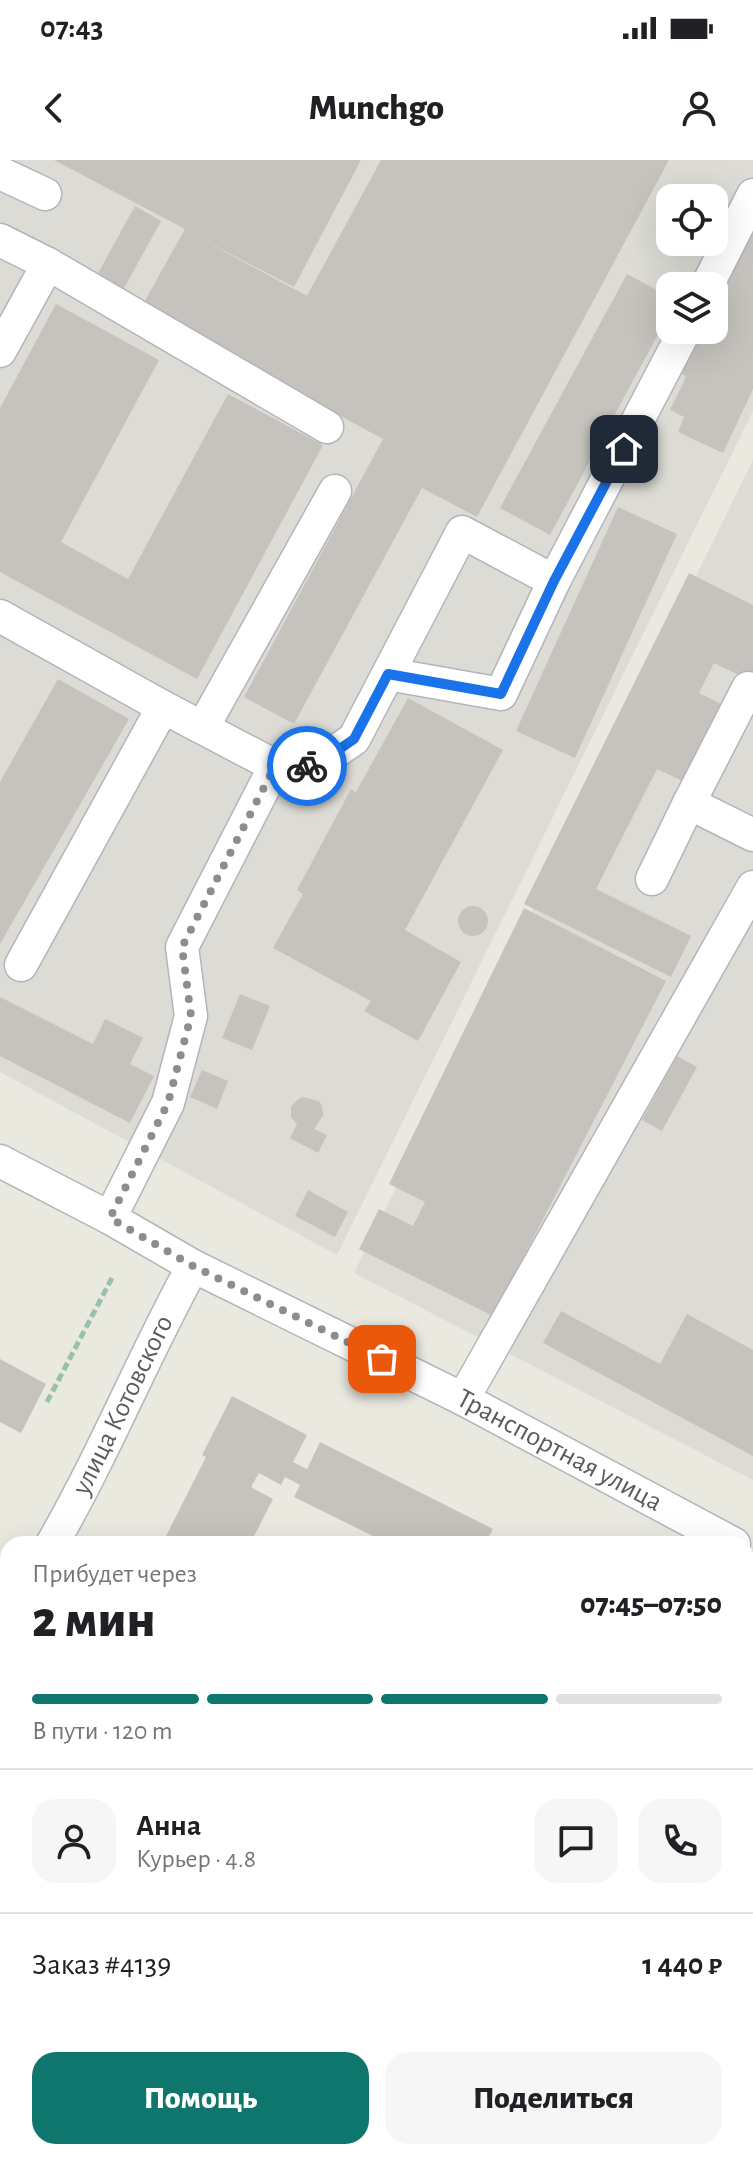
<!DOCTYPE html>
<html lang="ru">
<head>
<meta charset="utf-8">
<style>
  :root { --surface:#fff; --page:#f6f6f6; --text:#202124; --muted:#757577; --line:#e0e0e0; --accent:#0f766e }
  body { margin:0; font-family:"Alegreya Sans",sans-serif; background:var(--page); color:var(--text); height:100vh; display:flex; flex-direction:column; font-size:30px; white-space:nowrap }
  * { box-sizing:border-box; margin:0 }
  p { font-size:26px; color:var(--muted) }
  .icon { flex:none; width:44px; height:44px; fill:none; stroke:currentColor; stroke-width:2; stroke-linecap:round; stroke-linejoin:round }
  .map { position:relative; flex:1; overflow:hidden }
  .details { position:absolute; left:0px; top:1376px; width:754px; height:624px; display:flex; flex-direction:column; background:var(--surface); border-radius:24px 24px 0 0; box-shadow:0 8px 32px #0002 }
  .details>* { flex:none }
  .tools { position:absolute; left:656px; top:24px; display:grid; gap:16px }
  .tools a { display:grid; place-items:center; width:72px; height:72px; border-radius:16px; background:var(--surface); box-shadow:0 8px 32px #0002; font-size:40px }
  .pin { position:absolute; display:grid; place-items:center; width:68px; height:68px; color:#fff; margin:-34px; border-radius:16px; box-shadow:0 4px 12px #0006 }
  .courier { position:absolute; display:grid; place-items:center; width:80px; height:80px; margin:-40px; border:6px solid #1a73e8; border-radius:50%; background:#fff; color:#222; box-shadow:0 2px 10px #0007 }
  .summary em { font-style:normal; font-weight:800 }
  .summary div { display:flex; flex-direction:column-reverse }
  .summary { display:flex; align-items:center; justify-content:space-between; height:136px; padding:0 32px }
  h1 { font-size:52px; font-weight:800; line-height:60px }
  .bar { display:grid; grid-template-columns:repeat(4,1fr); gap:12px 8px; align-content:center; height:96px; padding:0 32px }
  .bar i { height:10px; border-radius:6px; background:var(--line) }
  .bar .current { background:var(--accent) }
  .bar p { grid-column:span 4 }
  .line { display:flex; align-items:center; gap:20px; padding:0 32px; border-top:2px solid var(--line) }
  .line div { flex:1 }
  .round { display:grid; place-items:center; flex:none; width:84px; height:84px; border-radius:24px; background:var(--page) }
  .action { display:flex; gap:16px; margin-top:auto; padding:16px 32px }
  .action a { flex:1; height:92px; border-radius:24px; background:var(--accent); color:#fff; font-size:32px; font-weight:800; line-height:92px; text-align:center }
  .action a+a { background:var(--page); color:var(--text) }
  .status { display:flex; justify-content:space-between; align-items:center; height:56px; padding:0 40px; background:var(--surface); direction:ltr }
  .status svg { height:22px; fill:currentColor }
  header { display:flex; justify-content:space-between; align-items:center; height:104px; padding:0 32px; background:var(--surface); font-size:36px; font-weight:800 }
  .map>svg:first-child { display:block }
</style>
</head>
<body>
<div class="status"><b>07:43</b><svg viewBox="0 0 49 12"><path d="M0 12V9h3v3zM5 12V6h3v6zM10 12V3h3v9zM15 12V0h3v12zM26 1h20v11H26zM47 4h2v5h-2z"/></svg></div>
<header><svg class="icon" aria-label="back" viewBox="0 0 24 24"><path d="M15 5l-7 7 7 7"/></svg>Munchgo<svg class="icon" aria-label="person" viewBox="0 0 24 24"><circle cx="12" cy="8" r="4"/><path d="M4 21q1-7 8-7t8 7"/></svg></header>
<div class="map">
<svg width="753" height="2000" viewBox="0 0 753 2000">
  <rect width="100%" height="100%" fill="#eae9e0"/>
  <!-- industrial -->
  <g fill="#dcdbd5" fill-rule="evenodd">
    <path d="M0,0H753V251L337,1095L0,912ZM670,38H714V82H670ZM670,126H714V170H670Z"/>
    <polygon points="753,300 753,1320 354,1113"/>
  </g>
  <!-- education -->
  <polygon fill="#dad8cf" points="78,1992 391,1992 386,2000 91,2000"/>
  <!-- building -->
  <g fill="#c6c3be">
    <polygon points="54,0 361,0 294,127 194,75 307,136 381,0 669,0 477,357 422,328 294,564 244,537 383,279 141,148 185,69"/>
    <polygon points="135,46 161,61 123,130 97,115"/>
    <polygon points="753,65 753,229 723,293 678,272 684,257 670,250 686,217 681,213 702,170 714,170 714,145"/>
    <polygon points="627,114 670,137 670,152 550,375 500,348"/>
    <polygon points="56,144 159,200 61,382 128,419 228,234 323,285 197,519 0,412 0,248"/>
    <polygon points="618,347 677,374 575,598 516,571"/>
    <polygon points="689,413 753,445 753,522 714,503 699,533 734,550 695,627 657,609 596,729 691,776 671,817 524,744"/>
    <polygon points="58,519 129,559 0,784 0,622"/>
    <polygon points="408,538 503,590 405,770 461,802 418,881 364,851 371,841 273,788 303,734 297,730 351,629 356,632"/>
    <circle cx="473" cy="761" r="15"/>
    <polygon points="524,748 666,821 493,1156 359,1089 379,1049 413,1066 425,1042 389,1024"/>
    <polygon points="240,834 270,846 252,890 222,878"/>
    <polygon points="0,837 93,884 105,859 143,878 130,904 154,916 130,963 0,896"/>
    <polygon points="677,896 697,907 662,971 642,960"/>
    <polygon points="202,910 228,921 217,949 190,937"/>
    <polygon points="302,937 319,941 322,947 323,955 314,969 327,975 318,993 290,978 297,964 291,957 291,947 296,941"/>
    <polygon points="308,1030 348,1052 335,1077 295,1056"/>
    <polygon points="561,1151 660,1204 687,1154 753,1190 753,1296 543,1183"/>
    <polygon points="0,1199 46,1224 21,1273 0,1262"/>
    <polygon points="232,1236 307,1275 293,1302 307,1309 320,1282 493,1369 485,1384 389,1384 294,1337 300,1325 285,1317 281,1325 259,1313 251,1327 273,1339 250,1384 167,1384 163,1382 206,1297 202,1295"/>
    <polygon points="8,1572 8,1706 0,1720 0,1587"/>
    <polygon points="753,1609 753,1689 746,1685 746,1621"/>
    <polygon points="746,1855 753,1859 753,1931 746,1928"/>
    <polygon points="179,1992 240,1992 236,2000 185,2000 177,1996"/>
    <polygon points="339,1992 366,1992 362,2000 346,2000 337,1996"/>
    <polygon points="490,1992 558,1992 554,2000 486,2000"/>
  </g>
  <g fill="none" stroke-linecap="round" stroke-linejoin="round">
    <defs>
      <g id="minor">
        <polyline points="0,13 45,34"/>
        <polyline points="0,80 48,104"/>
        <polyline points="707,126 753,35"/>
        <polyline points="0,191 48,104 327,267"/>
        <polyline points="0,456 163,547 275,606"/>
        <polyline points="388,514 501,534 554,421"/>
        <polyline points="748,528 689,643 753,675"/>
        <polyline points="203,567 335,331"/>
        <polyline points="652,719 689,643"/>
        <polyline points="21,805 163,547"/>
        <path id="s1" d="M0,1001L110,1058L193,1106L463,1239L734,1384"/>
        <polyline points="110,1058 168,943 191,856 182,787 275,606 315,606 354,579 462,372 554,421 685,170"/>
        <polyline points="463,1239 753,727"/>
        <path id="s2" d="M52,1384C104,1294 143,1197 193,1106"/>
        <polyline points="0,1475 8,1461"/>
        <polyline points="0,1785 8,1771"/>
        <polyline points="746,1961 753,1965"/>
        <polyline points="442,2000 447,1992"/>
        <polyline points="663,2000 668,1992"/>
      </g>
    </defs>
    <!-- minor casing -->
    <use href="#minor" stroke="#b3b5ba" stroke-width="35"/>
    <!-- path -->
    <polyline stroke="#99c0a8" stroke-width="5" stroke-dasharray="8 4" stroke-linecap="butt" points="47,1242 113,1116"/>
    <!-- minor -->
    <use href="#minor" stroke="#fff" stroke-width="32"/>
  </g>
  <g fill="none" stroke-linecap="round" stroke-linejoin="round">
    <!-- done -->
    <polyline stroke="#8c8d8d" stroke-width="8" stroke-dasharray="0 14.4" points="307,606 275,606 182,787 191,856 168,943 110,1058 193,1106 382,1199"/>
    <!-- route -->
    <polyline stroke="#1a73e8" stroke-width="10" points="307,606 315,606 354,579 388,514 501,534 554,421 624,289"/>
  </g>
  <g text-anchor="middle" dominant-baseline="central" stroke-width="6" stroke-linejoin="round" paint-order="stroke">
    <!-- street labels -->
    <g font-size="28" fill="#595b60" stroke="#fff">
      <text stroke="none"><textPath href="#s2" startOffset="156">улица Котовского</textPath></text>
      <text stroke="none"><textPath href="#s1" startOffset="630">Транспортная улица</textPath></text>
    </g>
  </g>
</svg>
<div class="tools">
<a><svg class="icon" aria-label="locate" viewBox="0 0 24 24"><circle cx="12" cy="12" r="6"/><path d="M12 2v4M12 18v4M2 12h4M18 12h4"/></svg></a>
<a><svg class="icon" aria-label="layers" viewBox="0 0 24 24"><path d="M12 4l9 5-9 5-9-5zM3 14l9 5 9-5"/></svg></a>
</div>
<div class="pin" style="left:382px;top:1199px;background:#ea580c"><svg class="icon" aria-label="bag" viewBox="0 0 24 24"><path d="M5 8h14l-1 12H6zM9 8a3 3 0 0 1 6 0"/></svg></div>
<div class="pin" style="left:624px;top:289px;background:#1f2937"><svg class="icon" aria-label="home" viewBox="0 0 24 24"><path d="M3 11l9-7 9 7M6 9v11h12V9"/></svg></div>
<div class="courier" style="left:307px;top:606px"><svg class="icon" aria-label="bike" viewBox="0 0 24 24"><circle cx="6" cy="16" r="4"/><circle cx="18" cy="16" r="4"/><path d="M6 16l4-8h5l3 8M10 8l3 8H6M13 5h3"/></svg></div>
<section class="details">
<div class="summary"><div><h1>2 мин</h1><p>Прибудет через</p></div><em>07:45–07:50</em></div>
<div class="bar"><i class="current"></i><i class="current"></i><i class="current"></i><i></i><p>В пути · 120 m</p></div>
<div class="line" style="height:144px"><a class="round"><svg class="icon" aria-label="person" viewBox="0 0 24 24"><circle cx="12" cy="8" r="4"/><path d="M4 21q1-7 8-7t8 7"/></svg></a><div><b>Анна</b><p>Курьер · 4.8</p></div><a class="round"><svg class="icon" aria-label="chat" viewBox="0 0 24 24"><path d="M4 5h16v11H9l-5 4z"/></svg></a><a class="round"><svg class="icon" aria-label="phone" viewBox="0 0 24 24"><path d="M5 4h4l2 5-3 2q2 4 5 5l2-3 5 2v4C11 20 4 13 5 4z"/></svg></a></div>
<div class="line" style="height:104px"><div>Заказ #4139</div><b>1 440 ₽</b></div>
<div class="action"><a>Помощь</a><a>Поделиться</a></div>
</section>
</div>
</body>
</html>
